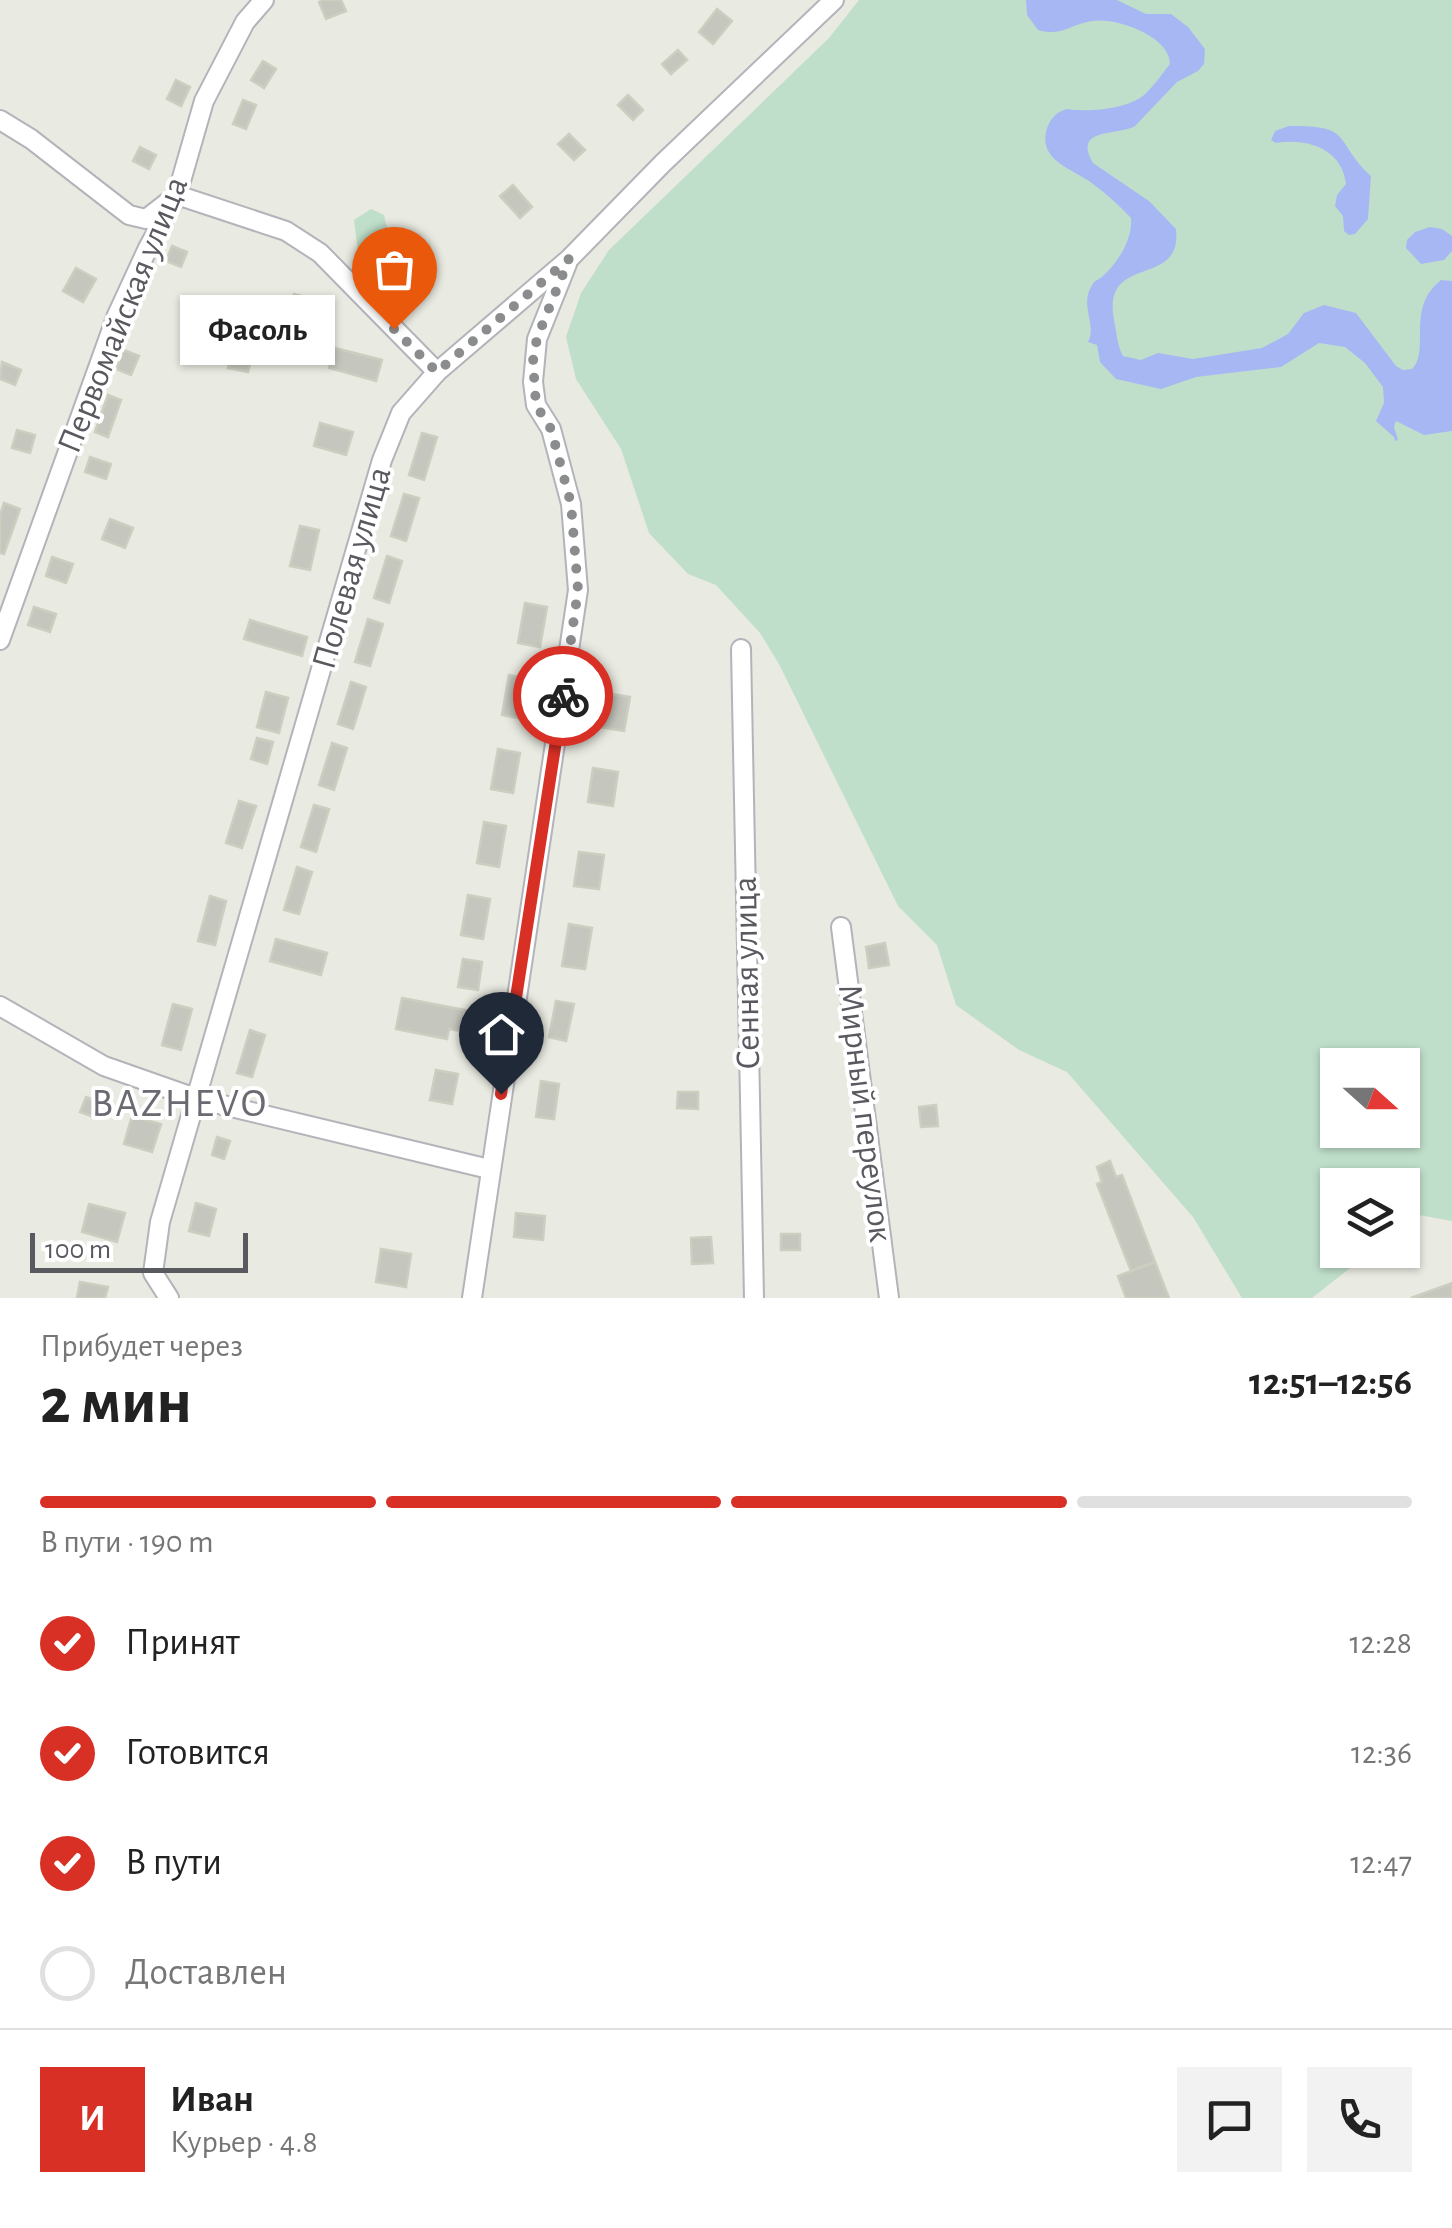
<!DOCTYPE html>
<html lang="ru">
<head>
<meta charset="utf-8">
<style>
  :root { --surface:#fff; --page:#f2f2f2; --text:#222; --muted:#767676; --line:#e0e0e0; --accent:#d93025 }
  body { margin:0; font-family:"Alegreya Sans",sans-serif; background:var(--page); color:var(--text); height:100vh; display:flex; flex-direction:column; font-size:38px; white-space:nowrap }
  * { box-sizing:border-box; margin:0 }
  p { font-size:32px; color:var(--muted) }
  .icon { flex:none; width:55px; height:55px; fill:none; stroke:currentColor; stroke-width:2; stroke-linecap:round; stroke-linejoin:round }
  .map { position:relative; height:1298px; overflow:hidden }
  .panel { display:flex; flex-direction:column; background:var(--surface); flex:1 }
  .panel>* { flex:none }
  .needle { width:65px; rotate:111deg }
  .fabs { position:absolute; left:1320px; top:1048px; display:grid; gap:20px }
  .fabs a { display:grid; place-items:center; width:100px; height:100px; border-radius:0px; background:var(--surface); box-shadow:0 2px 8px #0004; font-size:50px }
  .scale { position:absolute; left:30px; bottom:25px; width:218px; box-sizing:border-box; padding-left:10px; border:5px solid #595a60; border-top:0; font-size:28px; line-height:35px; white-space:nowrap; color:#595a60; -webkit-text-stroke:8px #fff; paint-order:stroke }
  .pin { position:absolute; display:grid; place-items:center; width:85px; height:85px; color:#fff; margin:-102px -42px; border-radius:50% 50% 50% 0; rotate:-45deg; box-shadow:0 0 10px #0007 }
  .pin .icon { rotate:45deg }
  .courier { position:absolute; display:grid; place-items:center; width:100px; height:100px; margin:-50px; border:8px solid #d93025; border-radius:50%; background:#fff; color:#222; box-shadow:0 2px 12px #0007 }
  .bubble { position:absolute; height:70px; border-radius:0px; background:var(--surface); box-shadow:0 2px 8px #0004; font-size:32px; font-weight:600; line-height:70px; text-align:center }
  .overview em { font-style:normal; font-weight:600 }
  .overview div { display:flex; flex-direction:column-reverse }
  .overview { display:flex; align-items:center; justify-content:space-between; height:170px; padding:0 40px }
  h1 { font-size:65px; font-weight:600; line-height:75px }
  .bar { display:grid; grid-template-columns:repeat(4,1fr); gap:15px 10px; align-content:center; height:120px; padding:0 40px }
  .bar i { height:12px; border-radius:8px; background:var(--line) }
  .bar .active { background:var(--accent) }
  .bar p { grid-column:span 4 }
  .line { display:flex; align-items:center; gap:25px; padding:0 40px; border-top:2px solid var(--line) }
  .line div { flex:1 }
  .round { display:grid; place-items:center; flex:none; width:105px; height:105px; border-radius:0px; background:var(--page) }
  ol { padding:0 40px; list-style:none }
  li { display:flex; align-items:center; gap:30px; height:110px }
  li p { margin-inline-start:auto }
  li .icon { padding:10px; border-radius:50%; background:var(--accent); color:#fff; stroke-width:4 }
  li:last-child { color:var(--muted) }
  li i { width:55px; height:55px; border:5px solid var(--line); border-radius:50% }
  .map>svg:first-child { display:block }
</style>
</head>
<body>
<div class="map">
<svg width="1452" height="1298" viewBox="0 0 1452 1298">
  <rect width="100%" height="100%" fill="#e9eae1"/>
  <!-- green -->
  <g fill="#c0dfcb" fill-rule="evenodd">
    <path d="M859,0H1452V1221L1419,1215L1403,1227L1402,1185H1338V1250H1373L1312,1298H1242L1193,1217L1067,1072L1019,1050L956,1005L937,945L898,906L779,664L760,633L716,585L688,574L649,533L621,449L576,379L566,337L581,293L609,250L829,38ZM1338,1065H1402V1130H1338Z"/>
    <polygon points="371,209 384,215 392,248 384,267 370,273 359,260 354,220"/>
  </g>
  <!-- water -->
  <g fill="#a7b7f4">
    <path d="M1026,0H1117L1146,14H1171L1188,27L1205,49L1204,64L1198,71L1177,82L1135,126C1118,136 1072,127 1093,163L1149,201L1176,229C1183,291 1098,250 1115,325C1117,336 1118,347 1123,356L1141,360L1158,353L1193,359L1262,348L1288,334L1304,313L1324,305L1356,313L1396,366L1403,370L1412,369C1431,351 1405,308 1441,280L1452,281V431L1424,435L1396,421L1394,427L1398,440L1395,441L1394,437L1376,421L1384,403L1383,387L1365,363L1345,347L1319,343L1281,367L1196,377L1161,389L1116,379L1100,362L1097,345L1088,342C1097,325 1080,306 1091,287C1096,278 1096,282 1103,276C1118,262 1133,239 1131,218C1119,205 1104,192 1089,181C1071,169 1040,160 1046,132C1049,120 1055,113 1066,109C1087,112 1126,110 1144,95C1154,86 1162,74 1170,64C1170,36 1116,17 1092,21C1071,24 1061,37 1038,30L1027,15Z"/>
    <path d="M1289,126C1355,125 1333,141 1371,176L1368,219L1355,234L1349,235L1344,231L1343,216L1335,206L1337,195L1346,184C1342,148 1306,138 1276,143L1271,140L1275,131Z"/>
    <polygon points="1430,227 1442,229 1452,236 1452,251 1444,260 1421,264 1406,248 1407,240 1415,232"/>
  </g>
  <!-- building -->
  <g fill="#c5c6bd" stroke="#cdcec0" stroke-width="2.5">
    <polygon points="323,0 341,0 346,11 326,19 319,2"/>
    <polygon points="717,9 732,21 713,44 699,32"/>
    <polygon points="678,50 687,60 671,74 662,64"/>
    <polygon points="263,61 276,69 264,88 251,80"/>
    <polygon points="176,80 190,87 181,106 167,99"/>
    <polygon points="628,95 643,110 633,120 618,105"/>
    <polygon points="243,100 256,105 246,129 233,124"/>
    <polygon points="569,134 585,150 574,160 558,144"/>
    <polygon points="140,147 156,155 149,169 133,161"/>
    <polygon points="513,185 532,207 520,218 500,196"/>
    <polygon points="172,246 187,252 181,267 166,261"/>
    <polygon points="76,268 96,279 83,302 63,291"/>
    <polygon points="294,294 308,298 306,307 313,308 307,331 286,325"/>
    <polygon points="335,348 382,360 376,381 329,368"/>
    <polygon points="124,350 139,356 131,375 116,369"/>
    <polygon points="232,352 252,356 248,372 228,368"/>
    <polygon points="2,362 21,370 15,385 0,379"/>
    <polygon points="108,395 121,400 108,437 95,432"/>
    <polygon points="320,423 353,432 346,455 314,446"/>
    <polygon points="17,430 35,435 30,453 12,448"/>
    <polygon points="422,433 437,437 424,480 409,475"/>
    <polygon points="90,457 111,464 106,479 85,472"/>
    <polygon points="404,494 419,498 406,541 391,536"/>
    <polygon points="4,503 20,509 4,554 0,553 0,515"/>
    <polygon points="110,519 133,528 125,548 102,539"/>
    <polygon points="300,526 319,530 310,570 290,566"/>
    <polygon points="387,556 402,561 389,603 374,598"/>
    <polygon points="52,557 73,564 66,583 46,576"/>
    <polygon points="525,603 547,607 540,647 518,643"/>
    <polygon points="34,607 56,614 50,632 28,625"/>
    <polygon points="368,619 383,624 370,666 355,662"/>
    <polygon points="250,620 307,637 302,656 244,639"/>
    <polygon points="509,675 532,679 524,719 502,715"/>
    <polygon points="351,682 366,687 353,729 338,724"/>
    <polygon points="266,692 288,698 279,733 257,727"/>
    <polygon points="605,693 630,697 624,731 600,727"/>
    <polygon points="257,738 273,742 267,764 251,759"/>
    <polygon points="332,743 347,748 334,790 319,785"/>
    <polygon points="498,749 520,753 513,793 491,789"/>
    <polygon points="593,768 618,772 613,806 588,802"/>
    <polygon points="239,801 256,806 242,848 226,843"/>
    <polygon points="314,805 329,809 316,852 301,847"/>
    <polygon points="484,822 506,826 499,867 477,863"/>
    <polygon points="579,852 604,855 599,889 574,886"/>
    <polygon points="297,867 312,872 299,914 284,910"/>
    <polygon points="468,895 490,899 483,939 461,935"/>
    <polygon points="210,896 226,901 215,945 198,941"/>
    <polygon points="569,924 592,928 585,969 562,966"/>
    <polygon points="276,939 327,953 321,975 270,961"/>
    <polygon points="885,943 889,965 869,968 866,947"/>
    <polygon points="463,959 482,962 478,990 458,987"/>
    <polygon points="402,998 465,1010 462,1031 449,1029 447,1039 396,1029"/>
    <polygon points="556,1001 574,1004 566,1041 549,1037"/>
    <polygon points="173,1004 192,1009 181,1050 162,1045"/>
    <polygon points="250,1030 265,1035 252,1077 237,1073"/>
    <polygon points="436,1070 458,1074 452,1104 430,1100"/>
    <polygon points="541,1081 559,1084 554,1119 536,1117"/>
    <polygon points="678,1092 698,1092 698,1109 677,1108"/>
    <polygon points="86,1097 102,1103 96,1118 80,1112"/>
    <polygon points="936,1105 938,1126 921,1127 919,1107"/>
    <polygon points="132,1116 161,1124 152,1152 124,1144"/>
    <polygon points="217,1137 230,1141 224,1159 212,1155"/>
    <polygon points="1110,1161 1116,1177 1122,1175 1155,1262 1131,1271 1097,1184 1102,1182 1097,1167"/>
    <polygon points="196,1203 216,1209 209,1236 189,1231"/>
    <polygon points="89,1204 125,1213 117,1242 82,1232"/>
    <polygon points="516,1213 545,1216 543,1240 514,1237"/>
    <rect x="781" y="1234" width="19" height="16"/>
    <polygon points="711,1237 713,1263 692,1264 691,1238"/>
    <polygon points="381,1249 411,1254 406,1287 376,1282"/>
    <polygon points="1155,1262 1169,1298 1126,1298 1118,1276"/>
    <polygon points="80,1282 108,1287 105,1298 77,1298"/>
    <polygon points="1452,1283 1452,1298 1411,1298"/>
  </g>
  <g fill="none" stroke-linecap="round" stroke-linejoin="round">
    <defs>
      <g id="minor">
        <polyline points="0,120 31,139 129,215 146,219 177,195 286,231 320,253 437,372"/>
        <polyline points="0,640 117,315 148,248 177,195 204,101 245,22 264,0"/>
        <polyline points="741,649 754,1298"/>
        <polyline points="841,927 889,1298"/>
        <polyline points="0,1006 104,1066 198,1099 489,1169"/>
        <polyline points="169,1298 153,1273 160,1222 382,460 401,413 437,372 569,259 663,163 834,0"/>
        <polyline points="472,1298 578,590 571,504 551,429 536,405 533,382 537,339 567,264"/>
      </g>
    </defs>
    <!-- minor casing -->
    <use href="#minor" stroke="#b3b4ba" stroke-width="22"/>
    <!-- minor -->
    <use href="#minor" stroke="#fff" stroke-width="18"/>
  </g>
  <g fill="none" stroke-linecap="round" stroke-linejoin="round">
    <!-- done -->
    <polyline stroke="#8b8c8d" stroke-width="10" stroke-dasharray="0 18" points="394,329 437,372 569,259 537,338 533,361 536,405 551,429 571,504 578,590 563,696"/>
    <!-- route -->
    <polyline stroke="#d93025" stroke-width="12" points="501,1094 563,696"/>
  </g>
  <g text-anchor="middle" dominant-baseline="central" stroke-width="8" stroke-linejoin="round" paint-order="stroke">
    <!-- street labels -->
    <g font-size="35" fill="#595a60" stroke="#fff">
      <text transform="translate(123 315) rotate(-68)">Первомайская улица</text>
      <text transform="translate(352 568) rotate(-74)">Полевая улица</text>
      <text transform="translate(747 973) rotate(-91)">Сенная улица</text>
      <text transform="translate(865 1113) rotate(83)">Мирный переулок</text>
    </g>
    <!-- quarter labels -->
    <g font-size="40" letter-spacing="2.5" fill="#6a6b72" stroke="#fff">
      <text x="180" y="1104">BAZHEVO</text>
    </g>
  </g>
</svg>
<div class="fabs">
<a><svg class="needle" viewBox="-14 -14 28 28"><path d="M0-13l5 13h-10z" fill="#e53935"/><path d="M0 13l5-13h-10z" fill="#767676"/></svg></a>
<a><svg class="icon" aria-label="layers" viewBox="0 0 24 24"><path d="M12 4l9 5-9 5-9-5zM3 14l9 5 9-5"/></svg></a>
</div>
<div class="scale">100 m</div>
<div class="pin" style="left:394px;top:329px;background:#ea580c"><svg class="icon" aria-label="bag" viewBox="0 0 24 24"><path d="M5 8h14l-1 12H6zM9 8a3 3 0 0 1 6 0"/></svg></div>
<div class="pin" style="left:501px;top:1094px;background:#1f2937"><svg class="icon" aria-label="home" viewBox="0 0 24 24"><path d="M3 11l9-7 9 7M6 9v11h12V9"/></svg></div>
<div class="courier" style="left:563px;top:696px"><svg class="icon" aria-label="bike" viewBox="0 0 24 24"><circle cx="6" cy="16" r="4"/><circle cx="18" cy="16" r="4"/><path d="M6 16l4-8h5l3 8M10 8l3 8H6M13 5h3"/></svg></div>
<div class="bubble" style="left:180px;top:295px;width:155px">Фасоль</div>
</div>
<section class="panel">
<div class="overview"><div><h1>2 мин</h1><p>Прибудет через</p></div><em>12:51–12:56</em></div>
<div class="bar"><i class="active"></i><i class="active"></i><i class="active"></i><i></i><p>В пути · 190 m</p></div>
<ol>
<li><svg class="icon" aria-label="check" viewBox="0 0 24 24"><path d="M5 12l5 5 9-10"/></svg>Принят<p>12:28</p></li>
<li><svg class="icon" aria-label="check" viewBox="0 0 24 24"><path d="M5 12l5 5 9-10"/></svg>Готовится<p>12:36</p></li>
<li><svg class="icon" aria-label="check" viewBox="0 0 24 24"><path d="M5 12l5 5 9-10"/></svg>В пути<p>12:47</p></li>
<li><i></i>Доставлен</li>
</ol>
<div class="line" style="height:180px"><b class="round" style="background:var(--accent);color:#fff">И</b><div><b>Иван</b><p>Курьер · 4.8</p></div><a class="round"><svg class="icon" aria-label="chat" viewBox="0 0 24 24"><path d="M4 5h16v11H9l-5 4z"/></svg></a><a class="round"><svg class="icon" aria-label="phone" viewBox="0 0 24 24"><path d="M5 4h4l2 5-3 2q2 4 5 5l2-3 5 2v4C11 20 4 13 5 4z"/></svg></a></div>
</section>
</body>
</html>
